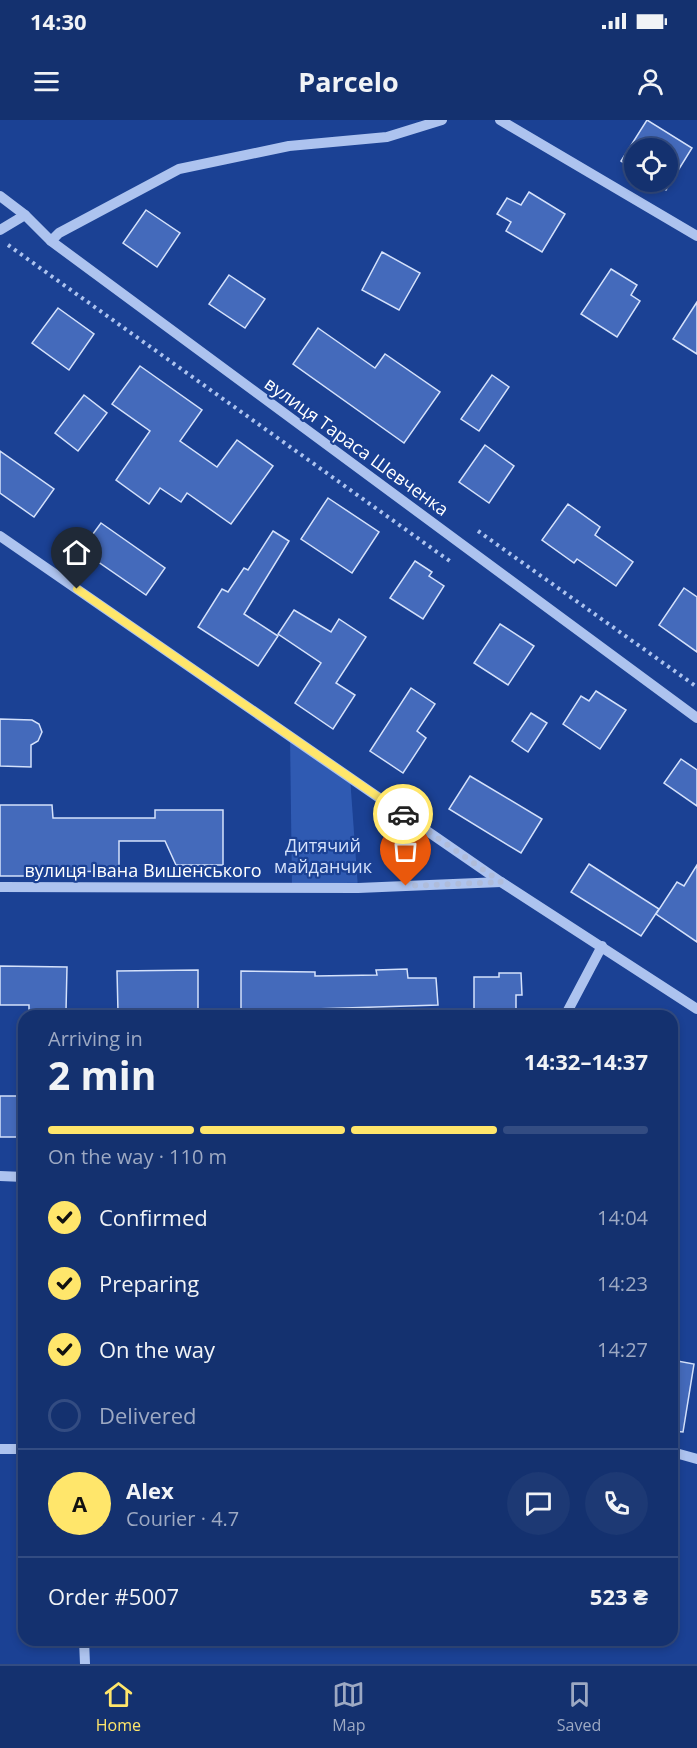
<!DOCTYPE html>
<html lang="en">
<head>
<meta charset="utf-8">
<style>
  :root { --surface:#14316f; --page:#1d3974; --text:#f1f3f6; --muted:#9da9c3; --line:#334c82; --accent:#ffe66b }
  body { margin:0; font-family:"Open Sans",sans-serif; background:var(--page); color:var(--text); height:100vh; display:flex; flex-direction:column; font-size:22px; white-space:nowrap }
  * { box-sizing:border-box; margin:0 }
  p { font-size:20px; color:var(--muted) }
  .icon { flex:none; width:33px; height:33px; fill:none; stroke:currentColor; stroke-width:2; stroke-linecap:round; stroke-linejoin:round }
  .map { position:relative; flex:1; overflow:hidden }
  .sheet { position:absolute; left:18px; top:890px; width:660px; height:636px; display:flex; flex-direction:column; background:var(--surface); border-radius:18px; box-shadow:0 3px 9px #0003,0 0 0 2px var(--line) }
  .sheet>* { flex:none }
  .tools { position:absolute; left:624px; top:18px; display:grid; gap:12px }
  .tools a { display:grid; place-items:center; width:54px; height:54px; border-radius:50%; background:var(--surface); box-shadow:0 3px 9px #0003,0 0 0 2px var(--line); font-size:30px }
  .pin { position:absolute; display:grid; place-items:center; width:51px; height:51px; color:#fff; margin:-62px -26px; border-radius:50% 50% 50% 0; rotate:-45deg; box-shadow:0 0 6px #0007 }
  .pin .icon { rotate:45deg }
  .courier { position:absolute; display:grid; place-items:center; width:60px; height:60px; margin:-30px; border:4px solid #ffe66b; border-radius:50%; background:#fff; color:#222; box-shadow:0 2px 8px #0007 }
  .head em { font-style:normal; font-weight:700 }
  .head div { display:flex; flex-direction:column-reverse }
  .head { display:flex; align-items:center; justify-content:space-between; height:102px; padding:0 30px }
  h1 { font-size:39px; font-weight:700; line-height:45px }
  .bar { display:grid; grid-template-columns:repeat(4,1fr); gap:9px 6px; align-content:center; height:72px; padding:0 30px }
  .bar i { height:8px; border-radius:4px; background:var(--line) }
  .bar .on { background:var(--accent) }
  .bar p { grid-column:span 4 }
  .line { display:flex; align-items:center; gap:15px; padding:0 30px; border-top:2px solid var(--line) }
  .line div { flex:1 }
  .round { display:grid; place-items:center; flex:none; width:63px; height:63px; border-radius:32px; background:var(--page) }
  ol { padding:0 30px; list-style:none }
  li { display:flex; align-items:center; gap:18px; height:66px }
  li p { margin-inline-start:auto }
  li .icon { padding:6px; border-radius:50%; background:var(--accent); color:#111; stroke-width:4 }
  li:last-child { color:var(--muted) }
  li i { width:33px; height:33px; border:3px solid var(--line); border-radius:50% }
  .status { display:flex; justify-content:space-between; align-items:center; height:42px; padding:0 30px; background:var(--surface); direction:ltr }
  .status svg { height:16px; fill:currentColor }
  header { display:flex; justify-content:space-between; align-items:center; height:78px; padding:0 30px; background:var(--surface); font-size:27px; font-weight:700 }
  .tabs { display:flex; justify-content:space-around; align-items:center; height:84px; border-top:2px solid var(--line); background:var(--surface); font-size:16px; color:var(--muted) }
  .tabs a { display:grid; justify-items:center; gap:3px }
  .tabs .on { color:var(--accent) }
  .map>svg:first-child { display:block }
</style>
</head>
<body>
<div class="status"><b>14:30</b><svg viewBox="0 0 49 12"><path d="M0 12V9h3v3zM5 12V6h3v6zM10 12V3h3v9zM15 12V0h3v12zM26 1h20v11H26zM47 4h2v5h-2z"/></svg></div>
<header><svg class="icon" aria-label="menu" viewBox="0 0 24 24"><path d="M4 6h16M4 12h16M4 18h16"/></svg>Parcelo<svg class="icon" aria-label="person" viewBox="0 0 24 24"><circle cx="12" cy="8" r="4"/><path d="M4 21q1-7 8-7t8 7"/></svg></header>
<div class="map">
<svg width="697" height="1544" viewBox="0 0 697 1544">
  <rect width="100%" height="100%" fill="#1b4194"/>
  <!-- green -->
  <polygon fill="#2f5ab2" points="290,615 350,657 358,768 292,768"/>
  <!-- building -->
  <g fill="#446abb" stroke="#d4e1fb" stroke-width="1.5">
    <polygon points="647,0 692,28 666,70 653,62 668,62 668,28 634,28 634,50 621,41"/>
    <polygon points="529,72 565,94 542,132 506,111 511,102 497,94 507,78 521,85"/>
    <polygon points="146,90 180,113 157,147 123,123"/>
    <polygon points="382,132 420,153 399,190 362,170"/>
    <polygon points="611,149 637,165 631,175 640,181 617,217 581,194"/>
    <polygon points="229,155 265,179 245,208 209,184"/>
    <polygon points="697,182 697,234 673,219"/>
    <polygon points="58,188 94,214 69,250 32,223"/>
    <polygon points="318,208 375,248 385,234 440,272 404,323 293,244"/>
    <polygon points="140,246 202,290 180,321 217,347 237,320 273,346 231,404 187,373 181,382 160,368 149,384 116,360 150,311 112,284"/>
    <polygon points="492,255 509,267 479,311 461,299"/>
    <polygon points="84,275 107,293 78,331 55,313"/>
    <polygon points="485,325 514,346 489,383 459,362"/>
    <polygon points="0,331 54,369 34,397 0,373"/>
    <polygon points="328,378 379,412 352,453 301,419"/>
    <polygon points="568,384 600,407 595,415 633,442 616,466 577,439 574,443 542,420"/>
    <polygon points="101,403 165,448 146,475 81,430"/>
    <polygon points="273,411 289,421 244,494 278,516 258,546 198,507 222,469 228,472 244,448 248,450"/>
    <polygon points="415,441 432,452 429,456 444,466 423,499 390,478"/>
    <polygon points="684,468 697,477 697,532 659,505"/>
    <polygon points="294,490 331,512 339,499 366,517 336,563 355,575 333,609 295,583 321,543 278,514"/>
    <polygon points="500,504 534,526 508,565 474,543"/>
    <polygon points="411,568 435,584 417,611 426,618 403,653 370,631"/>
    <polygon points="596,571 626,590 600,629 563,604 581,576 589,581"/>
    <polygon points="531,593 547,603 528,632 512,621"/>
    <polygon points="0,599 32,600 39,604 42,612 38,621 31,625 31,647 0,646"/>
    <polygon points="681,639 697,650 697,686 664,663"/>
    <polygon points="470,656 542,699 521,733 449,689"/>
    <polygon points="0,685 52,685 53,698 155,698 155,690 223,690 223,745 176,745 165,721 119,721 119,751 53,752 53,756 0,756"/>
    <polygon points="589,744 659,789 641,816 571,772"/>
    <polygon points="697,745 697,822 656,794 677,762 684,766"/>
    <polygon points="0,846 67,847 66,891 29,890 29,885 0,885"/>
    <polygon points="407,849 408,858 436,858 438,885 314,889 314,891 241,891 241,851 315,852 315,856 377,855 376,850"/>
    <polygon points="198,850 198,891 118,892 117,851"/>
    <polygon points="499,853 521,853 522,875 516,875 516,896 474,896 474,857 499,857"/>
    <rect x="0" y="976" width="24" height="41"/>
    <polygon points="672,1240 694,1244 683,1312 672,1311"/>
  </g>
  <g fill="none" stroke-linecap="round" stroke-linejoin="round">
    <!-- path -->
    <g stroke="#adc3ef" stroke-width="4" stroke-dasharray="3 4.5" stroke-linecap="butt">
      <polyline points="8,125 451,442"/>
      <polyline points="478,411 697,567"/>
    </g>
    <!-- minor -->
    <g stroke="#adc3ef" stroke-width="10">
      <polyline points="500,0 697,116"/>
      <polyline points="0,76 25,95 51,121 697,598"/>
      <polyline points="0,110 25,95"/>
      <polyline points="51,121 59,113 179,49 289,26 387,17 442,0"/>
      <polyline points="0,416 501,762 697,889"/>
      <polyline points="0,767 358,768 501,762"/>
      <polyline points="565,896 602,826"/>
      <polyline points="0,1056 24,1057"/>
      <polyline points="0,1329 24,1329"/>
      <polyline points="672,1332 697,1339"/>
      <polyline points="84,1520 85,1544"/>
    </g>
  </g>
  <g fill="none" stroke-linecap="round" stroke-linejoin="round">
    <!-- done -->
    <polyline stroke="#afbcda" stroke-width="6" stroke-dasharray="0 10.8" points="403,694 501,762 406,766"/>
    <!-- route -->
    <polyline stroke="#ffe66b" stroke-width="8" points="77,469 403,694"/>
  </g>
  <g text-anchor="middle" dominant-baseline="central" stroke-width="4.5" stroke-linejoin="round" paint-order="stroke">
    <!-- street labels -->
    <g font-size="18" fill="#fff" stroke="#1b4194">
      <text transform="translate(357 326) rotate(36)">вулиця Тараса Шевченка</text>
      <text x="143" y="750">вулиця Івана Вишенського</text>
    </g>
    <!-- park labels -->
    <g font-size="18" fill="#d4e1fb" stroke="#1b4194">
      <text x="323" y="725">Дитячий<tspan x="323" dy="21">майданчик</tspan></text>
    </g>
  </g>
</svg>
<div class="tools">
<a><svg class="icon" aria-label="locate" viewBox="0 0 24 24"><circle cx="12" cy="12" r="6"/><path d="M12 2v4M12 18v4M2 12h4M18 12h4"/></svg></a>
</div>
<div class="pin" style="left:406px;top:766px;background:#ea580c"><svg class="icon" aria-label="bag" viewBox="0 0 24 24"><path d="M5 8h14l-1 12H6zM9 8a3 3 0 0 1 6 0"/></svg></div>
<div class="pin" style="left:77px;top:469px;background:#1f2937"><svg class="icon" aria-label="home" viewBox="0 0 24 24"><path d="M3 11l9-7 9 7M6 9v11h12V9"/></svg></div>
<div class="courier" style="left:403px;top:694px"><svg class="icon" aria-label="car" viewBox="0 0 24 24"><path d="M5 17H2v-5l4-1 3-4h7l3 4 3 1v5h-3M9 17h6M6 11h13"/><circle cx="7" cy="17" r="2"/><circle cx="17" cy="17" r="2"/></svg></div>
<section class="sheet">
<div class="head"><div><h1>2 min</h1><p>Arriving in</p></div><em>14:32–14:37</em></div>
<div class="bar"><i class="on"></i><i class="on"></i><i class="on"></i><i></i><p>On the way · 110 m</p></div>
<ol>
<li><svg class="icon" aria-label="check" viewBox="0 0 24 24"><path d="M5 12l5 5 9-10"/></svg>Confirmed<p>14:04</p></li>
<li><svg class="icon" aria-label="check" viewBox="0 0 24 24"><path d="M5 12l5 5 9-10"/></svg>Preparing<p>14:23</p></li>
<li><svg class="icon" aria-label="check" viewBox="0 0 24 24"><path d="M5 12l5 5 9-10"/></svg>On the way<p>14:27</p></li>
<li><i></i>Delivered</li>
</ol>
<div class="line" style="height:108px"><b class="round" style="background:var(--accent);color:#111">A</b><div><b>Alex</b><p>Courier · 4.7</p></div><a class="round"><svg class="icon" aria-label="chat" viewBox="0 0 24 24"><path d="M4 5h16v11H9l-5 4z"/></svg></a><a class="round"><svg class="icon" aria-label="phone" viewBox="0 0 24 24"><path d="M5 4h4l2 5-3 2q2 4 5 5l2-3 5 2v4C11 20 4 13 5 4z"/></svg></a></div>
<div class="line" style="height:78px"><div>Order #5007</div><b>523 ₴</b></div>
</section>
</div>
<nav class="tabs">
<a class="on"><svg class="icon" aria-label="home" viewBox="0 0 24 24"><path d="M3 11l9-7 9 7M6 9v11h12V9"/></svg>Home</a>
<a><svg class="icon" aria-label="map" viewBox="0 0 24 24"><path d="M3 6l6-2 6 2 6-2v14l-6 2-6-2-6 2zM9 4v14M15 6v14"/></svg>Map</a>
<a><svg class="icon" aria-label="saved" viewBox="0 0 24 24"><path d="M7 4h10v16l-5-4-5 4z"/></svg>Saved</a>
</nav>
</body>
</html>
